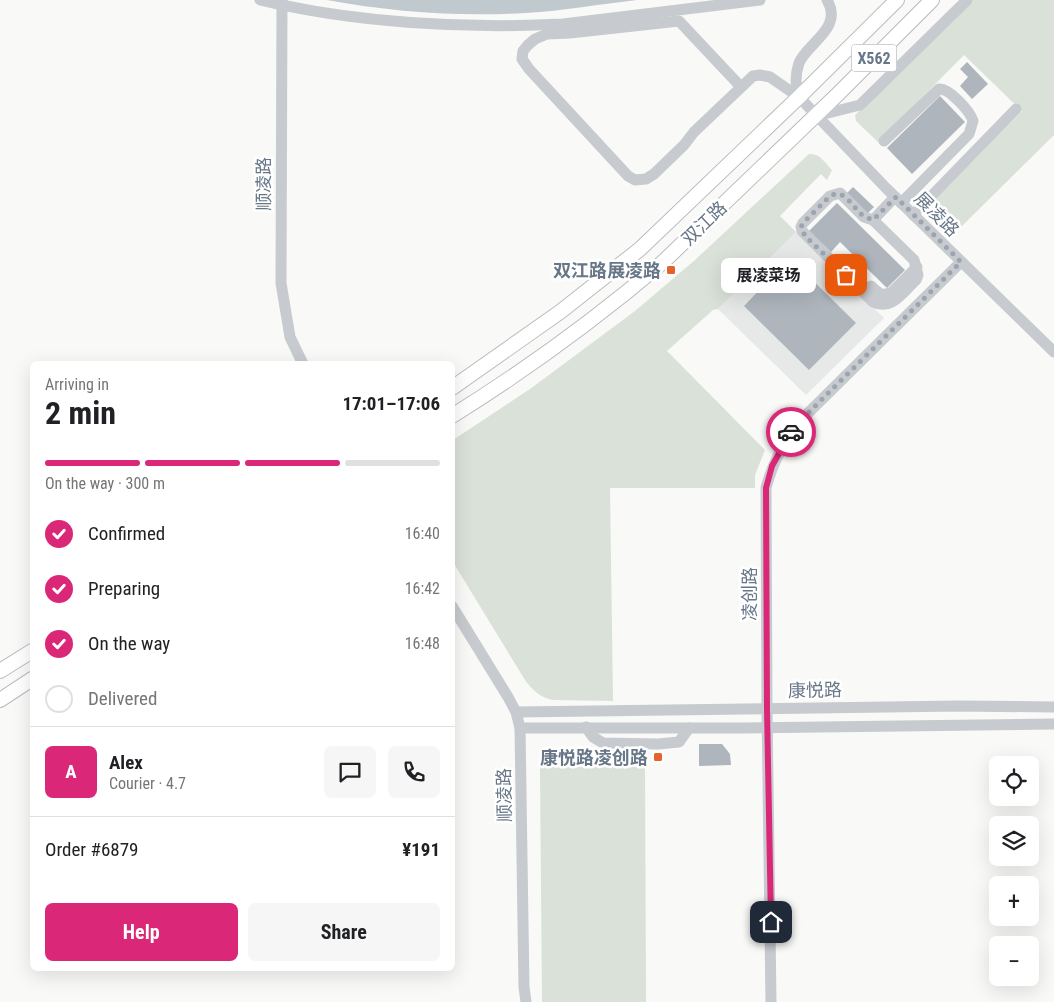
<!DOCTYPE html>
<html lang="en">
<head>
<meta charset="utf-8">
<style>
  :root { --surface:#fff; --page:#f6f6f6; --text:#202124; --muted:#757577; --line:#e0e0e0; --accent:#db2777 }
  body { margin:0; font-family:"Roboto Condensed","Noto Sans SC",sans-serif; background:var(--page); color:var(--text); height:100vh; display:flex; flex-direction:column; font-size:19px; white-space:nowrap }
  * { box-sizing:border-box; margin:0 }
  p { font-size:16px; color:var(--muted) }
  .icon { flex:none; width:28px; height:28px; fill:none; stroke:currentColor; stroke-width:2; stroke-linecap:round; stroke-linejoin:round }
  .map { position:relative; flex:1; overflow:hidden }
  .details { position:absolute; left:30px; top:361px; width:425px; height:610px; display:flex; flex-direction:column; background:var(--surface); border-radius:8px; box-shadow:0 5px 20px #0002 }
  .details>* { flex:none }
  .controls { position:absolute; left:989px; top:756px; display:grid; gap:10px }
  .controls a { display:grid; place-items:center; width:50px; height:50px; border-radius:8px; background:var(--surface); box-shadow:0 5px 20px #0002; font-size:25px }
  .pin { position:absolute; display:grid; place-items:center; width:42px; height:42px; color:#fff; margin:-21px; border-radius:10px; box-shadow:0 2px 8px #0006 }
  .courier { position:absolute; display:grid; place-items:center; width:50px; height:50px; margin:-25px; border:4px solid #db2777; border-radius:50%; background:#fff; color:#222; box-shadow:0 1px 6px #0007 }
  .bubble { position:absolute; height:35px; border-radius:8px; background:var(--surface); box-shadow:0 5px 20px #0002; font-size:16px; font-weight:700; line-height:35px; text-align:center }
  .headline em { font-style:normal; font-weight:700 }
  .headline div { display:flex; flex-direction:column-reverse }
  .headline { display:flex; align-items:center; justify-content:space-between; height:85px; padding:0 15px }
  h1 { font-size:32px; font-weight:700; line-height:38px }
  .bar { display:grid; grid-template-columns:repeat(4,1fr); gap:8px 5px; align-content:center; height:60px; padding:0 15px }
  .bar i { height:6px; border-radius:4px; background:var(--line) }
  .bar .active { background:var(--accent) }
  .bar p { grid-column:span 4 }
  .line { display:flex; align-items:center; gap:12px; padding:0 15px; border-top:1px solid var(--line) }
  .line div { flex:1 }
  .round { display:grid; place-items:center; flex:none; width:52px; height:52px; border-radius:8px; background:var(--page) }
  ol { padding:0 15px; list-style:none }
  li { display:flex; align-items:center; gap:15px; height:55px }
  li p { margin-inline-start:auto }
  li .icon { padding:5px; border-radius:50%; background:var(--accent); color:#fff; stroke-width:4 }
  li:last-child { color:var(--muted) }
  li i { width:28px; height:28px; border:2px solid var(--line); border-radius:50% }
  .button { display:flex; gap:10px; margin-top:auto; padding:10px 15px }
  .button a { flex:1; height:58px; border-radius:8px; background:var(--accent); color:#fff; font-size:20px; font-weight:700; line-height:58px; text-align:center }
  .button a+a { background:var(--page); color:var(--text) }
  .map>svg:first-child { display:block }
</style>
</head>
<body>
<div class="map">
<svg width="1054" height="1002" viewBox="0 0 1054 1002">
  <rect width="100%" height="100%" fill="#f9f9f7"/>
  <!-- built -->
  <polygon fill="#e7e8e8" points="796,232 884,318 806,395 718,309"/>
  <!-- green -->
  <g fill="#dae1d8">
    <polygon points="972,0 1054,0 1054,135 960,228 933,202 1022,111 964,55 878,142 856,121 855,115"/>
    <path d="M809,154C820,153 825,163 832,170L827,180L821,174L780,216L796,232L718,309L713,310L667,351L765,450L755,475V488H610L613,701L553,700C540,697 533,691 525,680L453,562V440L530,389L635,311L695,260Z"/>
    <polygon points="540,767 645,767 646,1002 542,1002"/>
  </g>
  <!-- water -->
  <path fill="#c0c9ce" d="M327,0H637C600,4 563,11 526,13C460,17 392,12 327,0Z"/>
  <!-- building -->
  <g fill="#aeb5bc">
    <polygon points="967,62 988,84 972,99 960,86 968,77 960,69"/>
    <polygon points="940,96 965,122 912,174 887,148"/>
    <polygon points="853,187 874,207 867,214 847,193"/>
    <polygon points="837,203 905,270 887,288 840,242 831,252 809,231"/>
    <polygon points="790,258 856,323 809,370 744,306"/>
    <polygon points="699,744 722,744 730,754 731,765 699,766"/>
  </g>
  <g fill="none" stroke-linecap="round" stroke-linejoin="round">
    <defs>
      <g id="major">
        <polyline points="452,388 560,312 640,249 799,97 897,0"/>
        <path d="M452,416C526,370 597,318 663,262L839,93L932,0"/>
        <polyline points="0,671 32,651"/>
        <polyline points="0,700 32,679"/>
      </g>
    </defs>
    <!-- major casing -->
    <use href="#major" stroke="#b8bcc0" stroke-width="16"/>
    <!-- minor -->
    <g stroke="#c7cace" stroke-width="11">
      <path d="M260,0C354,23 466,29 563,24L760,0"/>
      <polyline points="282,0 281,283 290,337 303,364"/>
      <polyline points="741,87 679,21 570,33 547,34 535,39 528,45 523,51 522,59 529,69 628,176 635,180 646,179 654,174 684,145 694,132 753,76 760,75 770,77 799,97 886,188 1054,352"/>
      <path d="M799,97C795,86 795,75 799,63C807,43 844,28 827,0"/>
      <polyline points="816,116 860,105 967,0"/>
      <path d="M884,141L939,89C949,88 970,111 973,121L969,134L901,203"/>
      <path d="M840,193L864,217L873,220L914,260L918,275L916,280C903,292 892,311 873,302L802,231L801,227L803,223L830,196Z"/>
      <polyline points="913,215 1016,109"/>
      <polyline points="873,220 895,197"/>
      <path d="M871,286C878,293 882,297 892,292L917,267"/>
      <polyline points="452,606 508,697 516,712 520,728 524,987 526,1002"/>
      <polyline points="516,712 958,706 1054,707"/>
      <polyline points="586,727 593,737 603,743 658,744 679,742 689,728"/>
      <polyline points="520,728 741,728 1054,724"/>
      <path d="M771,1002L767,709L766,488C773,461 785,439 803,418L961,262"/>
    </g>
    <!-- major -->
    <use href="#major" stroke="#fff" stroke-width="14"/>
  </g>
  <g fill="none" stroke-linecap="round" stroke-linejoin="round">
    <!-- done -->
    <path stroke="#9ba4af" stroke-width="5" stroke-dasharray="0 9" d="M791,432L803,418L961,262L896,197L873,220C871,219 868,218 865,217C854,211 846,187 830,196L803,223L801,227L805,236L846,275"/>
    <!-- route -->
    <polyline stroke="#db2777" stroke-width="6" points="771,922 767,709 766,488 772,466 791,432"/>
  </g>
  <!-- markers -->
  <g fill="#e5632a" stroke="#fff" stroke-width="2">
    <rect x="666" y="265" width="10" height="10" rx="2.5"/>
    <rect x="653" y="752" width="10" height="10" rx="2.5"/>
  </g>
  <g text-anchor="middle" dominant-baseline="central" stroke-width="5" stroke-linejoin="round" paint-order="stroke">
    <!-- shield labels -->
    <rect fill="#fff" stroke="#95a0ac" stroke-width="1" x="851.5" y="44.5" width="45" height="27" rx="4"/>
    <g font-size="16" font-weight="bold" fill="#687788">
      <text x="874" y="58">X562</text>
    </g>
    <!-- street labels -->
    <g font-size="18" fill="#687788" stroke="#fff">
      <text transform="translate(263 184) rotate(-90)">顺凌路</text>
      <text transform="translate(937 214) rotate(45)">展凌路</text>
      <text transform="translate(704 223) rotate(-44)">双江路</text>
      <text transform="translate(749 594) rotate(-90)">凌创路</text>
      <text transform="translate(815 690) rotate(-1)">康悦路</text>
      <text transform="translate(504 795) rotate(-91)">顺凌路</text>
    </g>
    <!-- poi labels -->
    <g font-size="18" font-weight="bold" fill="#687788" stroke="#fff" text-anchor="end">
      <text x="661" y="270">双江路展凌路</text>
      <text x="648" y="757">康悦路凌创路</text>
    </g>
  </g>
</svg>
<div class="controls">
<a><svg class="icon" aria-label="locate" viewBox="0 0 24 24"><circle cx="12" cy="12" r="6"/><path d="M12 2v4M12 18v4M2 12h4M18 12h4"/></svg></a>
<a><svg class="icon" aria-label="layers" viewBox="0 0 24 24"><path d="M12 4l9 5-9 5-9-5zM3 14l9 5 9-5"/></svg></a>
<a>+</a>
<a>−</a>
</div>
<div class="pin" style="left:846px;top:275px;background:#ea580c"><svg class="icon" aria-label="bag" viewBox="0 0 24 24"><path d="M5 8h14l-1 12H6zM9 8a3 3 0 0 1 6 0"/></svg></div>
<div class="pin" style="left:771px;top:922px;background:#1f2937"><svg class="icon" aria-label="home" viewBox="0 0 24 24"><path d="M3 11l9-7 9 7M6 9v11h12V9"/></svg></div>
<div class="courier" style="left:791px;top:432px"><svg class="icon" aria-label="car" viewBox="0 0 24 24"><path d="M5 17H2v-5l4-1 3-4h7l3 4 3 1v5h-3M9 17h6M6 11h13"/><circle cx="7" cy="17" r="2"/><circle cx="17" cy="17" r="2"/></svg></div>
<div class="bubble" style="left:721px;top:258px;width:95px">展凌菜场</div>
<section class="details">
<div class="headline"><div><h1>2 min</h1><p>Arriving in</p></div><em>17:01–17:06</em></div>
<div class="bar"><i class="active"></i><i class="active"></i><i class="active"></i><i></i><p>On the way · 300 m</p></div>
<ol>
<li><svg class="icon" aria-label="check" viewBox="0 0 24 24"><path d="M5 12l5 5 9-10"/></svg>Confirmed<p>16:40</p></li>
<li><svg class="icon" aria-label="check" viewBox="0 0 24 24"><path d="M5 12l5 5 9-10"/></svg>Preparing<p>16:42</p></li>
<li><svg class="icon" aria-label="check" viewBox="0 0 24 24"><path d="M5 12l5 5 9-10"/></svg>On the way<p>16:48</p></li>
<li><i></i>Delivered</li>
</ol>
<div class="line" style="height:90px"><b class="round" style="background:var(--accent);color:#fff">A</b><div><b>Alex</b><p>Courier · 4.7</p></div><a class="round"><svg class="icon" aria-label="chat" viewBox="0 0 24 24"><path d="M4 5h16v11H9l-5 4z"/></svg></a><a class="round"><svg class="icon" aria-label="phone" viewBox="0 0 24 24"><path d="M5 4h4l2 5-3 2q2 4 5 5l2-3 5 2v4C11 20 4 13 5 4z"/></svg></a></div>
<div class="line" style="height:65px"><div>Order #6879</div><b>¥191</b></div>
<div class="button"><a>Help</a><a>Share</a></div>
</section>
</div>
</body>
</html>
